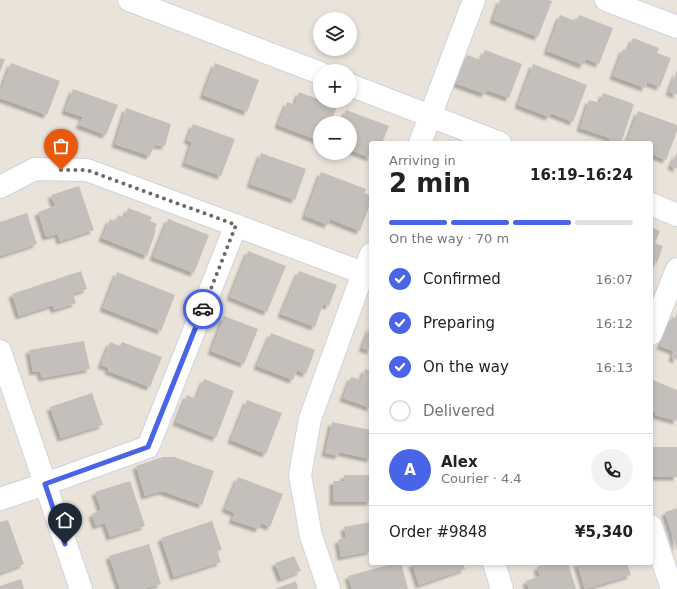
<!DOCTYPE html>
<html lang="en">
<head>
<meta charset="utf-8">
<style>
  :root { --surface:#fff; --page:#f2f2f2; --text:#222; --muted:#767676; --line:#e0e0e0; --accent:#4964e7 }
  body { margin:0; font-family:"DejaVu Sans",sans-serif; background:var(--page); color:var(--text); height:100vh; display:flex; flex-direction:column; font-size:15px; white-space:nowrap }
  * { box-sizing:border-box; margin:0 }
  p { font-size:13px; color:var(--muted) }
  .icon { flex:none; width:22px; height:22px; fill:none; stroke:currentColor; stroke-width:2; stroke-linecap:round; stroke-linejoin:round }
  .map { position:relative; flex:1; overflow:hidden }
  .side { position:absolute; left:369px; top:141px; width:284px; height:424px; display:flex; flex-direction:column; background:var(--surface); border-radius:4px; box-shadow:0 2px 6px #0003 }
  .side>* { flex:none }
  .fabs { position:absolute; left:313px; top:12px; display:grid; gap:8px }
  .fabs a { display:grid; place-items:center; width:44px; height:44px; border-radius:50%; background:var(--surface); box-shadow:0 2px 6px #0003; font-size:20px }
  .pin { position:absolute; display:grid; place-items:center; width:34px; height:34px; color:#fff; margin:-41px -17px; border-radius:50% 50% 50% 0; rotate:-45deg; box-shadow:0 0 4px #0007 }
  .pin .icon { rotate:45deg }
  .courier { position:absolute; display:grid; place-items:center; width:40px; height:40px; margin:-20px; border:3px solid #4964e7; border-radius:50%; background:#fff; color:#222; box-shadow:0 1px 5px #0007 }
  .overview em { font-style:normal; font-weight:700 }
  .overview div { display:flex; flex-direction:column-reverse }
  .overview { display:flex; align-items:center; justify-content:space-between; height:68px; padding:0 20px }
  h1 { font-size:26px; font-weight:700; line-height:30px }
  .bar { display:grid; grid-template-columns:repeat(4,1fr); gap:6px 4px; align-content:center; height:48px; padding:0 20px }
  .bar i { height:5px; border-radius:3px; background:var(--line) }
  .bar .selected { background:var(--accent) }
  .bar p { grid-column:span 4 }
  .line { display:flex; align-items:center; gap:10px; padding:0 20px; border-top:1px solid var(--line) }
  .line div { flex:1 }
  .round { display:grid; place-items:center; flex:none; width:42px; height:42px; border-radius:21px; background:var(--page) }
  ol { padding:0 20px; list-style:none }
  li { display:flex; align-items:center; gap:12px; height:44px }
  li p { margin-inline-start:auto }
  li .icon { padding:4px; border-radius:50%; background:var(--accent); color:#fff; stroke-width:4 }
  li:last-child { color:var(--muted) }
  li i { width:22px; height:22px; border:2px solid var(--line); border-radius:50% }
  .map>svg:first-child { display:block }
</style>
</head>
<body>
<div class="map">
<svg width="677" height="589" viewBox="0 0 677 589">
  <defs>
    <filter id="shadow"><feDropShadow dx="-3.5" dy="3.5" stdDeviation="1" flood-color="#0004"/></filter>
  </defs>
  <rect width="100%" height="100%" fill="#e9e3da"/>
  <!-- building -->
  <g fill="#c4bfba" filter="url(#shadow)">
    <polygon points="500,0 548,0 552,1 538,37 493,20"/>
    <polygon points="560,15 576,21 579,15 613,28 599,64 586,59 583,65 547,51"/>
    <polygon points="633,38 659,48 657,53 671,58 660,87 647,82 645,88 613,76 623,49 628,51"/>
    <polygon points="485,50 522,64 509,98 487,90 485,94 455,83 467,55 481,60"/>
    <polygon points="0,58 5,59 0,72"/>
    <polygon points="11,63 60,81 47,115 0,98 0,93"/>
    <polygon points="215,63 259,80 247,112 203,95"/>
    <polygon points="533,64 587,85 573,122 551,113 549,117 518,105"/>
    <polygon points="677,70 677,95 669,92"/>
    <polygon points="73,89 118,105 106,135 79,125 83,117 65,111"/>
    <polygon points="299,92 320,100 320,101 337,106 331,123 320,123 320,141 278,125 287,102 295,105"/>
    <polygon points="603,93 634,104 621,143 609,143 610,138 580,128 589,100 600,103"/>
    <polygon points="126,108 171,124 165,146 154,145 150,156 115,144"/>
    <polygon points="346,110 389,126 382,143 371,143 371,158 350,150 350,123 341,123"/>
    <polygon points="638,111 677,125 677,131 666,160 651,154 651,143 630,143 627,142"/>
    <polygon points="193,124 235,139 221,176 185,163 192,142 187,140"/>
    <polygon points="677,152 677,169 671,166"/>
    <polygon points="261,153 306,169 295,200 250,184"/>
    <polygon points="321,172 366,189 364,193 371,196 371,202 360,231 330,219 328,225 305,216"/>
    <polygon points="79,186 94,230 60,241 58,234 46,237 38,212 55,206 51,195"/>
    <polygon points="128,208 152,217 150,221 157,224 154,230 156,230 147,256 102,238 110,219 116,222 118,215 125,218"/>
    <polygon points="27,213 37,244 0,256 0,222"/>
    <polygon points="168,219 209,235 194,273 153,257"/>
    <polygon points="651,227 660,231 655,243 663,246 657,263 651,260"/>
    <polygon points="248,251 286,266 267,312 230,297"/>
    <polygon points="81,271 87,289 73,294 76,303 54,310 53,305 19,316 12,294"/>
    <polygon points="299,271 337,285 329,306 323,304 315,327 281,314"/>
    <polygon points="117,272 175,295 161,331 103,308"/>
    <polygon points="677,312 677,360 672,358 674,351 660,346 672,317 675,318"/>
    <polygon points="224,316 258,329 244,364 211,351"/>
    <polygon points="371,325 371,351 362,348"/>
    <polygon points="271,333 315,350 306,374 297,370 293,380 257,366"/>
    <polygon points="84,341 90,369 42,378 40,371 33,372 29,350"/>
    <polygon points="110,342 120,346 122,342 162,357 150,387 108,371 109,368 101,365"/>
    <polygon points="365,369 371,371 371,408 343,398 351,377 361,380"/>
    <polygon points="204,379 234,391 216,438 176,422 187,395 196,399"/>
    <polygon points="653,380 677,390 677,421 655,415 656,412 651,410 651,385"/>
    <polygon points="92,393 103,425 61,438 50,407"/>
    <polygon points="247,400 282,413 266,454 231,440"/>
    <polygon points="332,422 371,430 371,459 339,452 339,456 325,453"/>
    <rect x="651" y="447" width="26" height="30"/>
    <polygon points="163,457 174,457 214,471 202,505 162,491 145,496 136,466"/>
    <polygon points="344,475 371,475 371,502 333,502 333,481 344,481"/>
    <polygon points="238,477 283,494 270,527 261,523 259,529 232,520 235,513 225,509"/>
    <polygon points="130,481 145,526 110,537 105,523 96,526 92,514 101,510 95,492"/>
    <polygon points="677,508 677,550 665,512"/>
    <polygon points="8,520 24,564 0,573 0,522"/>
    <polygon points="212,521 222,550 217,551 221,562 174,577 161,538"/>
    <polygon points="371,522 371,551 341,557 338,540 346,538 344,527"/>
    <polygon points="149,544 161,584 143,589 120,589 109,556"/>
    <polygon points="294,556 301,571 281,579 275,563"/>
    <polygon points="395,563 401,563 408,589 352,589 348,576"/>
    <polygon points="412,563 463,563 465,569 419,585"/>
    <polygon points="550,563 568,563 576,589 529,589 526,581 540,576 537,567"/>
    <polygon points="577,563 627,563 631,575 585,589"/>
    <polygon points="21,579 24,589 0,589 0,586"/>
    <polygon points="296,581 298,589 275,589"/>
  </g>
  <g fill="none" stroke-linecap="round" stroke-linejoin="round">
    <defs>
      <g id="minor">
        <polyline points="129,0 320,73"/>
        <polyline points="606,0 677,27"/>
        <polyline points="350,85 500,143"/>
        <polyline points="420,143 474,0"/>
        <polyline points="0,187 35,169 87,170 363,273"/>
        <polyline points="651,204 677,215"/>
        <polyline points="651,334 677,269"/>
        <polyline points="0,351 81,589"/>
        <polyline points="0,499 45,484 148,447 236,225"/>
        <polyline points="651,526 672,589"/>
        <polyline points="494,563 502,589"/>
        <polyline points="329,589 311,536 300,475 310,419 363,273 371,254"/>
      </g>
    </defs>
    <!-- minor casing -->
    <use href="#minor" stroke="#d0d2df" stroke-width="24"/>
    <!-- minor -->
    <use href="#minor" stroke="#fff" stroke-width="22"/>
  </g>
  <g fill="none" stroke-linecap="round" stroke-linejoin="round">
    <!-- done -->
    <polyline stroke="#6b6966" stroke-width="4" stroke-dasharray="0 7.2" points="61,170 87,170 236,225 203,309"/>
    <!-- route -->
    <polyline stroke="#4964e7" stroke-width="5" points="65,544 45,484 148,447 203,309"/>
  </g>
</svg>
<div class="fabs">
<a><svg class="icon" aria-label="layers" viewBox="0 0 24 24"><path d="M12 4l9 5-9 5-9-5zM3 14l9 5 9-5"/></svg></a>
<a>+</a>
<a>−</a>
</div>
<div class="pin" style="left:61px;top:170px;background:#ea580c"><svg class="icon" aria-label="bag" viewBox="0 0 24 24"><path d="M5 8h14l-1 12H6zM9 8a3 3 0 0 1 6 0"/></svg></div>
<div class="pin" style="left:65px;top:544px;background:#1f2937"><svg class="icon" aria-label="home" viewBox="0 0 24 24"><path d="M3 11l9-7 9 7M6 9v11h12V9"/></svg></div>
<div class="courier" style="left:203px;top:309px"><svg class="icon" aria-label="car" viewBox="0 0 24 24"><path d="M5 17H2v-5l4-1 3-4h7l3 4 3 1v5h-3M9 17h6M6 11h13"/><circle cx="7" cy="17" r="2"/><circle cx="17" cy="17" r="2"/></svg></div>
<section class="side">
<div class="overview"><div><h1>2 min</h1><p>Arriving in</p></div><em>16:19–16:24</em></div>
<div class="bar"><i class="selected"></i><i class="selected"></i><i class="selected"></i><i></i><p>On the way · 70 m</p></div>
<ol>
<li><svg class="icon" aria-label="check" viewBox="0 0 24 24"><path d="M5 12l5 5 9-10"/></svg>Confirmed<p>16:07</p></li>
<li><svg class="icon" aria-label="check" viewBox="0 0 24 24"><path d="M5 12l5 5 9-10"/></svg>Preparing<p>16:12</p></li>
<li><svg class="icon" aria-label="check" viewBox="0 0 24 24"><path d="M5 12l5 5 9-10"/></svg>On the way<p>16:13</p></li>
<li><i></i>Delivered</li>
</ol>
<div class="line" style="height:72px"><b class="round" style="background:var(--accent);color:#fff">A</b><div><b>Alex</b><p>Courier · 4.4</p></div><a class="round"><svg class="icon" aria-label="phone" viewBox="0 0 24 24"><path d="M5 4h4l2 5-3 2q2 4 5 5l2-3 5 2v4C11 20 4 13 5 4z"/></svg></a></div>
<div class="line" style="height:52px"><div>Order #9848</div><b>¥5,340</b></div>
</section>
</div>
</body>
</html>
